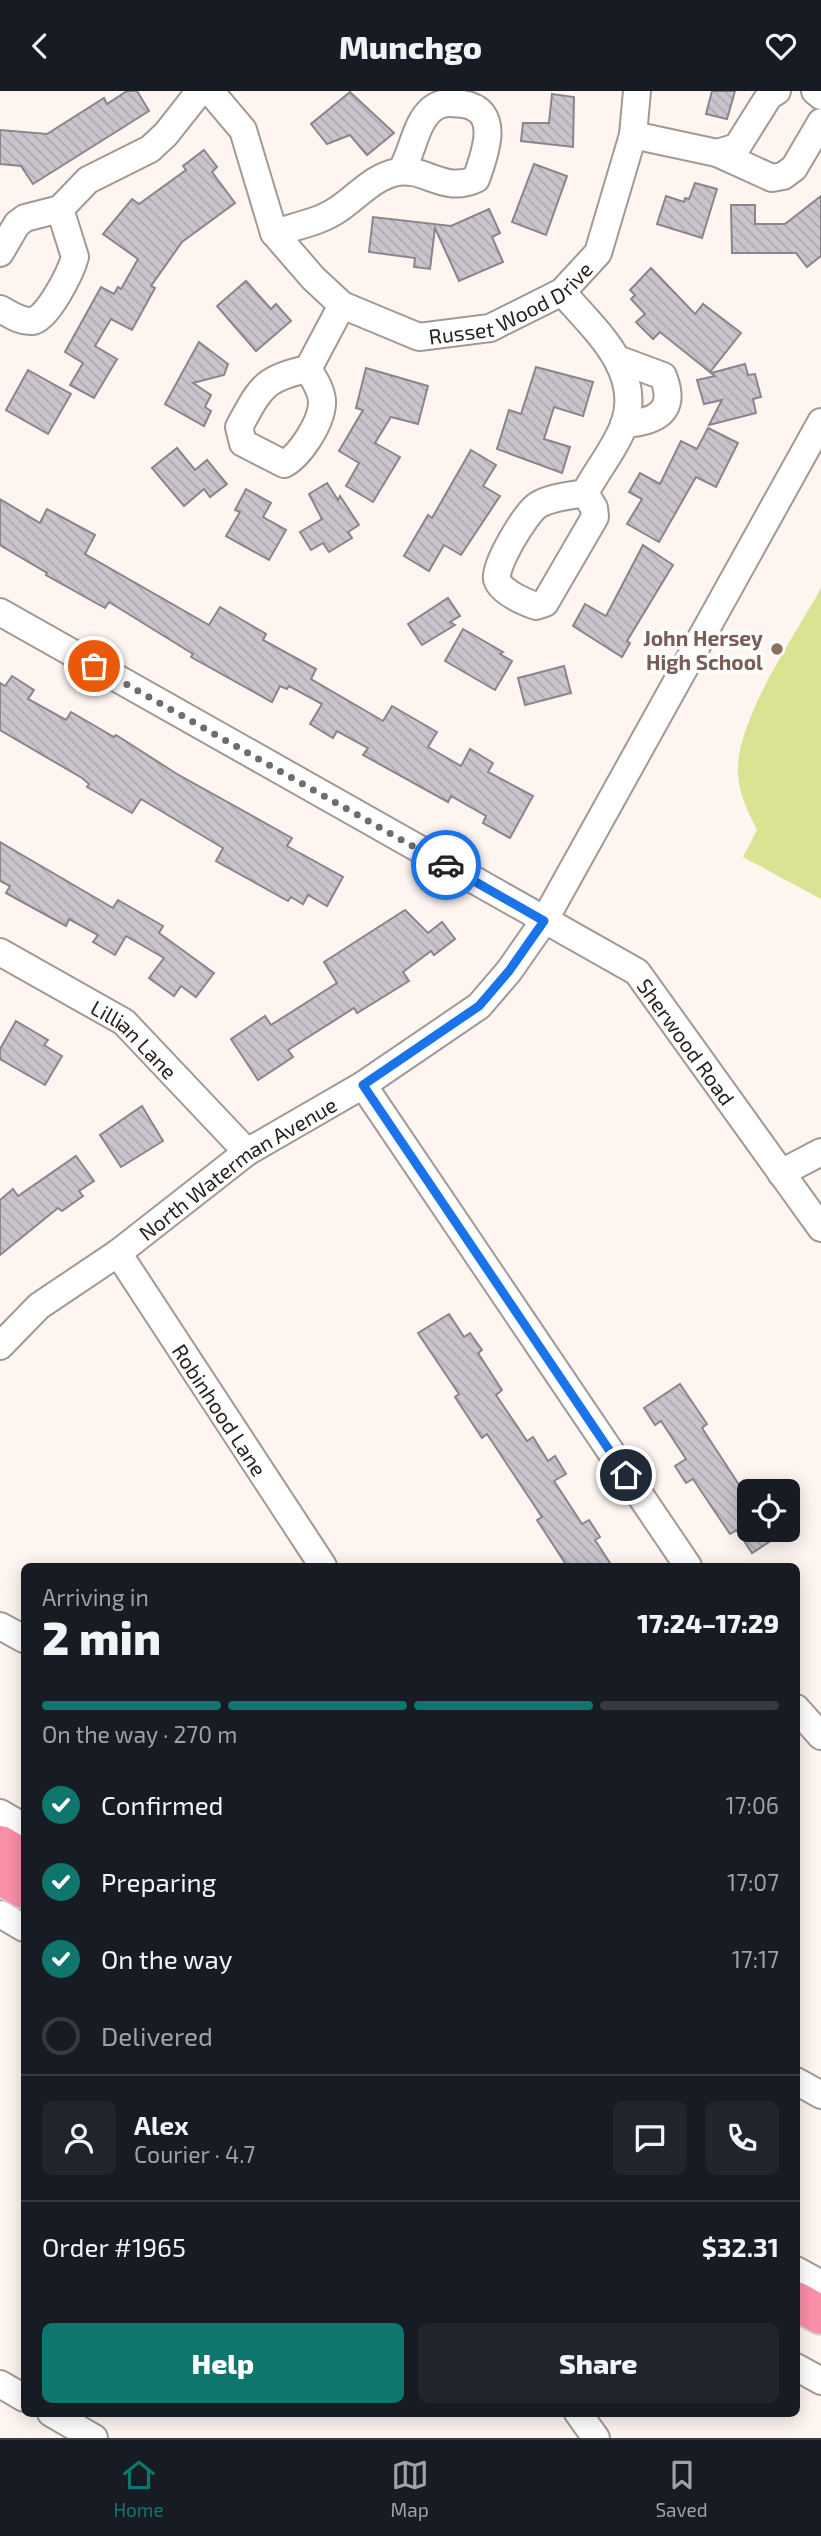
<!DOCTYPE html>
<html lang="en">
<head>
<meta charset="utf-8">
<style>
  :root { --surface:#171b24; --page:#20242c; --text:#f1f3f6; --muted:#9ea1a6; --line:#363941; --accent:#0f766e }
  body { margin:0; font-family:"Exo 2",sans-serif; background:var(--page); color:var(--text); height:100vh; display:flex; flex-direction:column; font-size:26px; white-space:nowrap }
  * { box-sizing:border-box; margin:0 }
  p { font-size:23px; color:var(--muted) }
  .icon { flex:none; width:38px; height:38px; fill:none; stroke:currentColor; stroke-width:2; stroke-linecap:round; stroke-linejoin:round }
  .map { position:relative; flex:1; overflow:hidden }
  .drawer { position:absolute; left:21px; top:1472px; width:779px; height:854px; display:flex; flex-direction:column; background:var(--surface); border-radius:10px; box-shadow:0 4px 18px #0003 }
  .drawer>* { flex:none }
  .buttons { position:absolute; left:737px; top:1388px; display:grid; gap:14px }
  .buttons a { display:grid; place-items:center; width:63px; height:63px; border-radius:10px; background:var(--surface); box-shadow:0 4px 18px #0003; font-size:35px }
  .pin { position:absolute; display:grid; place-items:center; width:60px; height:60px; color:#fff; margin:-30px; border:4px solid #fff; border-radius:50%; box-shadow:0 2px 7px #0007 }
  .courier { position:absolute; display:grid; place-items:center; width:70px; height:70px; margin:-35px; border:5px solid #1a73e8; border-radius:50%; background:#fff; color:#222; box-shadow:0 2px 9px #0007 }
  .headline em { font-style:normal; font-weight:800 }
  .headline div { display:flex; flex-direction:column-reverse }
  .headline { display:flex; align-items:center; justify-content:space-between; height:119px; padding:0 21px }
  h1 { font-size:46px; font-weight:800; line-height:52px }
  .bar { display:grid; grid-template-columns:repeat(4,1fr); gap:10px 7px; align-content:center; height:84px; padding:0 21px }
  .bar i { height:9px; border-radius:5px; background:var(--line) }
  .bar .on { background:var(--accent) }
  .bar p { grid-column:span 4 }
  .line { display:flex; align-items:center; gap:18px; padding:0 21px; border-top:2px solid var(--line) }
  .line div { flex:1 }
  .round { display:grid; place-items:center; flex:none; width:74px; height:74px; border-radius:10px; background:var(--page) }
  ol { padding:0 21px; list-style:none }
  li { display:flex; align-items:center; gap:21px; height:77px }
  li p { margin-inline-start:auto }
  li .icon { padding:7px; border-radius:50%; background:var(--accent); color:#fff; stroke-width:4 }
  li:last-child { color:var(--muted) }
  li i { width:38px; height:38px; border:4px solid var(--line); border-radius:50% }
  .cta { display:flex; gap:14px; margin-top:auto; padding:14px 21px }
  .cta a { flex:1; height:80px; border-radius:10px; background:var(--accent); color:#fff; font-size:28px; font-weight:800; line-height:80px; text-align:center }
  .cta a+a { background:var(--page); color:var(--text) }
  header { display:flex; justify-content:space-between; align-items:center; height:91px; padding:0 21px; background:var(--surface); font-size:32px; font-weight:800 }
  .menu { display:flex; justify-content:space-around; align-items:center; height:98px; border-top:2px solid var(--line); background:var(--surface); font-size:19px; color:var(--muted) }
  .menu a { display:grid; justify-items:center; gap:4px }
  .menu .on { color:var(--accent) }
  .map>svg:first-child { display:block }
</style>
</head>
<body>
<header><svg class="icon" aria-label="back" viewBox="0 0 24 24"><path d="M15 5l-7 7 7 7"/></svg>Munchgo<svg class="icon" aria-label="heart" viewBox="0 0 24 24"><path d="M12 20l-8-8c-3-5 5-10 8-4 3-6 11-1 8 4z"/></svg></header>
<div class="map">
<svg width="821" height="2347" viewBox="0 0 821 2347">
  <defs>
    <pattern id="building-back-hatch" width="6" height="6" patternUnits="userSpaceOnUse" patternTransform="scale(1.75)"><rect width="6" height="6" fill="#cac5cd"/><path d="M-1 5l2 2M0 0l6 6M5-1l2 2" fill="none" stroke="#ada9b0"/></pattern>
  </defs>
  <rect width="100%" height="100%" fill="#fef5f1"/>
  <!-- grass -->
  <path fill="#d9e391" d="M821,497V808L743,766L757,739C748,721 739,703 738,683C735,629 795,545 821,497Z"/>
  <!-- building -->
  <g fill="url(#building-back-hatch)" stroke="#8a858c" stroke-width="2">
    <polygon points="127,0 137,0 149,20 33,93 21,75 0,73 0,39 47,43 104,7 107,13"/>
    <polygon points="712,0 735,0 727,28 706,23"/>
    <polygon points="350,1 394,42 367,64 350,44 327,53 311,33"/>
    <polygon points="552,3 574,6 573,56 521,50 523,32 549,32"/>
    <polygon points="204,59 217,76 212,81 235,112 182,151 151,195 155,197 132,239 111,228 95,255 117,268 94,307 70,294 83,272 65,261 101,196 114,203 118,196 121,198 138,168 103,143 132,108 139,113 186,79 183,75"/>
    <polygon points="534,73 567,85 546,144 512,131"/>
    <polygon points="695,92 717,98 702,147 657,133 666,105 684,111 685,107 689,108"/>
    <polygon points="821,105 821,165 807,176 796,162 732,162 731,114 755,114 755,133 785,133"/>
    <polygon points="489,118 500,142 492,146 503,171 459,190 435,137 430,178 414,176 415,167 369,161 373,126 451,135"/>
    <polygon points="651,177 695,223 703,213 741,242 710,281 660,241 653,248 636,231 645,223 631,208 635,204 630,199"/>
    <polygon points="246,190 271,218 276,213 291,230 256,260 217,215"/>
    <polygon points="199,251 228,273 224,284 193,292 211,304 205,316 211,320 204,335 165,313"/>
    <polygon points="745,273 748,284 755,283 761,306 753,308 756,322 709,334 722,309 704,313 697,289 715,285 711,282"/>
    <polygon points="536,276 593,291 583,325 554,316 544,348 570,356 562,382 497,358 509,319 521,323"/>
    <polygon points="366,277 428,295 418,333 391,326 375,352 400,366 373,411 346,395 359,372 339,360 363,319 356,317"/>
    <polygon points="28,279 71,303 48,343 6,319"/>
    <polygon points="708,337 738,352 716,396 696,386 659,451 627,433 642,408 629,401 640,382 660,393 681,350 697,358"/>
    <polygon points="177,357 195,379 207,369 227,393 210,406 204,398 184,415 152,377"/>
    <polygon points="471,359 496,374 483,395 500,405 461,464 444,454 429,480 404,465 428,424 432,427"/>
    <polygon points="327,392 338,409 340,405 359,434 348,441 352,447 329,461 323,452 311,459 300,441 322,428 309,403"/>
    <polygon points="246,398 271,412 263,426 286,439 269,469 226,445 240,421 235,419"/>
    <polygon points="0,408 40,432 47,418 95,444 85,463 209,534 220,516 266,543 263,549 316,578 311,588 383,630 392,615 437,641 428,656 461,675 470,658 493,672 488,681 533,705 510,747 483,732 486,725 451,705 448,711 363,664 368,657 337,640 333,647 310,633 322,613 289,595 287,598 280,595 272,611 191,566 193,563 109,511 105,517 46,484 47,482 0,454"/>
    <polygon points="643,454 673,474 627,550 630,552 622,566 573,535 585,513 606,525"/>
    <polygon points="448,507 460,525 450,531 455,534 422,554 408,533"/>
    <polygon points="463,538 503,561 500,563 512,570 495,599 445,570"/>
    <polygon points="564,575 571,602 525,614 518,587"/>
    <polygon points="12,585 34,599 28,608 66,629 71,621 114,646 116,644 177,683 292,747 287,755 343,786 327,815 308,804 303,813 291,806 288,810 216,770 223,757 141,708 132,722 87,696 89,693 82,687 0,639 0,592 5,595"/>
    <polygon points="0,751 113,817 118,809 163,835 159,842 214,882 196,906 181,895 174,905 149,887 164,867 126,845 115,864 93,851 98,844 69,828 66,835 6,802 10,795 0,790"/>
    <polygon points="405,819 428,842 442,831 455,848 434,864 431,860 403,881 409,890 357,922 354,917 288,959 293,966 258,989 231,948 265,925 271,934 337,892 324,871"/>
    <polygon points="16,930 48,949 44,954 62,965 45,994 0,968 0,958"/>
    <polygon points="142,1015 163,1050 121,1076 100,1044"/>
    <polygon points="76,1065 94,1090 79,1100 83,1105 62,1120 58,1117 0,1164 0,1109 13,1098 18,1105"/>
    <polygon points="449,1223 464,1246 470,1242 482,1259 478,1262 502,1299 496,1304 527,1350 533,1346 548,1370 555,1365 566,1383 554,1390 582,1433 589,1429 600,1446 595,1449 612,1475 567,1475 537,1429 542,1426 487,1343 482,1347 455,1306 459,1303 418,1242"/>
    <polygon points="680,1293 707,1333 702,1337 749,1409 749,1438 789,1438 752,1462 737,1439 730,1443 693,1388 686,1392 675,1375 686,1368 661,1330 655,1334 644,1317"/>
  </g>
  <g fill="none" stroke-linecap="round" stroke-linejoin="round">
    <defs>
      <g id="minor">
        <path id="s1" d="M210,0L243,39L274,142L313,187L342,214L419,246L490,237L562,201L598,162L633,44L637,0"/>
        <polyline points="815,0 821,5"/>
        <polyline points="633,44 717,62 772,87 783,85 794,77 821,31"/>
        <polyline points="717,62 737,56 769,5 777,0"/>
        <path d="M274,142C296,135 321,131 340,117C359,104 374,85 398,81C425,76 444,103 476,88C486,61 501,19 463,13C451,12 442,10 432,18C415,32 413,61 401,80"/>
        <polyline points="0,162 17,133 25,127 60,118 88,89 150,58 166,43 200,0"/>
        <path d="M562,201C593,237 642,278 625,331C617,355 597,379 585,402C569,405 551,406 538,414C526,421 494,475 497,488C500,501 525,511 536,515L545,512L595,426L594,417L585,402"/>
        <path d="M0,218C10,223 20,231 32,230C47,229 71,181 75,166L60,118"/>
        <path d="M620,269L663,285C677,320 657,331 624,333"/>
        <path d="M308,278C314,288 323,301 322,313C321,332 300,365 284,373L243,352L239,336C260,298 263,287 308,278Z"/>
        <polyline points="308,278 342,214"/>
        <path id="s2" d="M0,521L637,881L821,1137"/>
        <path id="s3" d="M0,861L124,931L247,1061"/>
        <polyline points="363,994 688,1475"/>
        <polyline points="781,1082 821,1061"/>
        <path id="s4" d="M118,1162L323,1475"/>
        <path id="s5" d="M0,1255L39,1215L118,1162L247,1061L363,994L479,915L509,880L544,830L821,331"/>
        <polyline points="0,1535 24,1548"/>
        <polyline points="796,1617 821,1645"/>
        <polyline points="0,1722 24,1736"/>
        <polyline points="0,1823 24,1837"/>
        <polyline points="796,1990 821,2004"/>
        <polyline points="796,2179 821,2193"/>
        <polyline points="796,2276 821,2290"/>
        <polyline points="0,2293 24,2307"/>
        <polyline points="51,2322 94,2347"/>
        <polyline points="578,2322 596,2347"/>
      </g>
      <g id="highway">
        <polyline points="0,1754 24,1768"/>
        <polyline points="0,1784 24,1798"/>
        <polyline points="796,2210 821,2224"/>
      </g>
    </defs>
    <!-- minor casing -->
    <use href="#minor" stroke="#a29995" stroke-width="30"/>
    <!-- highway casing -->
    <use href="#highway" stroke="#d3d3d2" stroke-width="42"/>
    <!-- minor -->
    <use href="#minor" stroke="#fff" stroke-width="26"/>
    <!-- highway -->
    <use href="#highway" stroke="#fa90a8" stroke-width="38"/>
  </g>
  <g fill="none" stroke-linecap="round" stroke-linejoin="round">
    <!-- done -->
    <polyline stroke="#716c69" stroke-width="7" stroke-dasharray="0 12.6" points="94,575 446,774"/>
    <!-- route -->
    <polyline stroke="#1a73e8" stroke-width="9" points="446,774 544,830 509,880 479,915 363,994 626,1384"/>
  </g>
  <!-- markers -->
  <circle fill="#8d6e63" stroke="#fff" stroke-width="2.5" cx="777" cy="558" r="7"/>
  <g text-anchor="middle" dominant-baseline="central" stroke-width="7" stroke-linejoin="round" paint-order="stroke">
    <!-- street labels -->
    <g font-size="21" fill="#252220" stroke="#fff">
      <text stroke="none"><textPath href="#s1" startOffset="441">Russet Wood Drive</textPath></text>
      <text stroke="none"><textPath href="#s3" startOffset="161">Lillian Lane</textPath></text>
      <text stroke="none"><textPath href="#s2" startOffset="817">Sherwood Road</textPath></text>
      <text stroke="none"><textPath href="#s5" startOffset="298">North Waterman Avenue</textPath></text>
      <text stroke="none"><textPath href="#s4" startOffset="187">Robinhood Lane</textPath></text>
    </g>
    <!-- education labels -->
    <g font-size="21" font-weight="bold" fill="#785e54" stroke="#fff" text-anchor="end">
      <text x="763" y="546">John Hersey<tspan x="763" dy="24">High School</tspan></text>
    </g>
  </g>
</svg>
<div class="buttons">
<a><svg class="icon" aria-label="locate" viewBox="0 0 24 24"><circle cx="12" cy="12" r="6"/><path d="M12 2v4M12 18v4M2 12h4M18 12h4"/></svg></a>
</div>
<div class="pin" style="left:94px;top:575px;background:#ea580c"><svg class="icon" aria-label="bag" viewBox="0 0 24 24"><path d="M5 8h14l-1 12H6zM9 8a3 3 0 0 1 6 0"/></svg></div>
<div class="pin" style="left:626px;top:1384px;background:#1f2937"><svg class="icon" aria-label="home" viewBox="0 0 24 24"><path d="M3 11l9-7 9 7M6 9v11h12V9"/></svg></div>
<div class="courier" style="left:446px;top:774px"><svg class="icon" aria-label="car" viewBox="0 0 24 24"><path d="M5 17H2v-5l4-1 3-4h7l3 4 3 1v5h-3M9 17h6M6 11h13"/><circle cx="7" cy="17" r="2"/><circle cx="17" cy="17" r="2"/></svg></div>
<section class="drawer">
<div class="headline"><div><h1>2 min</h1><p>Arriving in</p></div><em>17:24–17:29</em></div>
<div class="bar"><i class="on"></i><i class="on"></i><i class="on"></i><i></i><p>On the way · 270 m</p></div>
<ol>
<li><svg class="icon" aria-label="check" viewBox="0 0 24 24"><path d="M5 12l5 5 9-10"/></svg>Confirmed<p>17:06</p></li>
<li><svg class="icon" aria-label="check" viewBox="0 0 24 24"><path d="M5 12l5 5 9-10"/></svg>Preparing<p>17:07</p></li>
<li><svg class="icon" aria-label="check" viewBox="0 0 24 24"><path d="M5 12l5 5 9-10"/></svg>On the way<p>17:17</p></li>
<li><i></i>Delivered</li>
</ol>
<div class="line" style="height:126px"><a class="round"><svg class="icon" aria-label="person" viewBox="0 0 24 24"><circle cx="12" cy="8" r="4"/><path d="M4 21q1-7 8-7t8 7"/></svg></a><div><b>Alex</b><p>Courier · 4.7</p></div><a class="round"><svg class="icon" aria-label="chat" viewBox="0 0 24 24"><path d="M4 5h16v11H9l-5 4z"/></svg></a><a class="round"><svg class="icon" aria-label="phone" viewBox="0 0 24 24"><path d="M5 4h4l2 5-3 2q2 4 5 5l2-3 5 2v4C11 20 4 13 5 4z"/></svg></a></div>
<div class="line" style="height:91px"><div>Order #1965</div><b>$32.31</b></div>
<div class="cta"><a>Help</a><a>Share</a></div>
</section>
</div>
<nav class="menu">
<a class="on"><svg class="icon" aria-label="home" viewBox="0 0 24 24"><path d="M3 11l9-7 9 7M6 9v11h12V9"/></svg>Home</a>
<a><svg class="icon" aria-label="map" viewBox="0 0 24 24"><path d="M3 6l6-2 6 2 6-2v14l-6 2-6-2-6 2zM9 4v14M15 6v14"/></svg>Map</a>
<a><svg class="icon" aria-label="saved" viewBox="0 0 24 24"><path d="M7 4h10v16l-5-4-5 4z"/></svg>Saved</a>
</nav>
</body>
</html>
